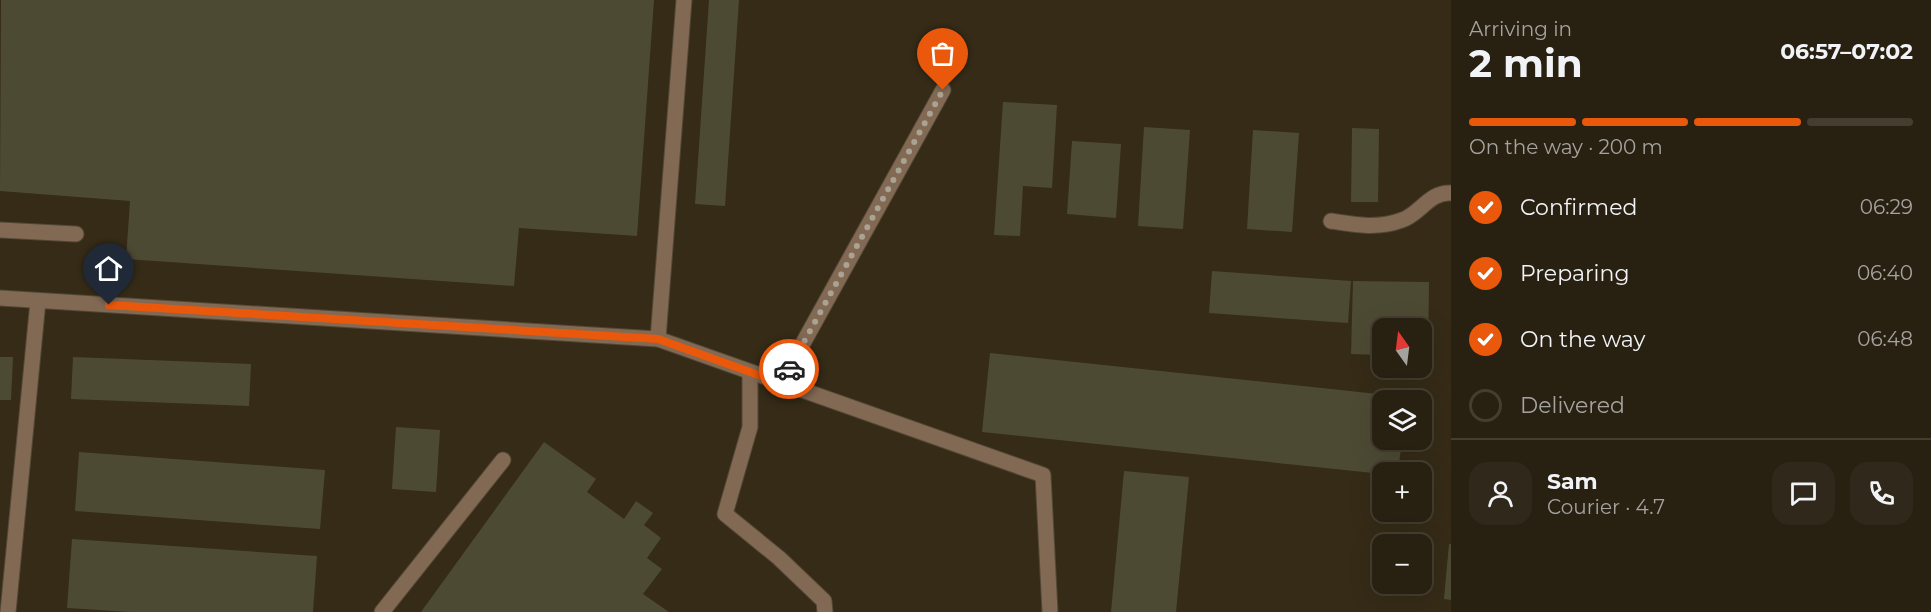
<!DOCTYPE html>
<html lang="en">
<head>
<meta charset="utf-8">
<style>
  :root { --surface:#282011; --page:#30281a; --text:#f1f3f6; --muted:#a5a39f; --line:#443e31; --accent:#ea580c }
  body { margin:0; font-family:Montserrat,sans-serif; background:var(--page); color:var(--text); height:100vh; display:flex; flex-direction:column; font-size:22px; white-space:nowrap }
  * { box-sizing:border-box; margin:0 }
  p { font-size:20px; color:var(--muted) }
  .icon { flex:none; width:33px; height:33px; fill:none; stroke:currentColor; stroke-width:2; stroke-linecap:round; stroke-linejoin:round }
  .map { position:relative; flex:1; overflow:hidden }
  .details { display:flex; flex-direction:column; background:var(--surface); width:480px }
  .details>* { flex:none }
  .needle { width:39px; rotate:346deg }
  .tools { position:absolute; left:1372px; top:318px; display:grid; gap:12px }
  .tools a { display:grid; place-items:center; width:60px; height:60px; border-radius:12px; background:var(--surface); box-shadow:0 6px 24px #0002,0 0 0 2px var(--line); font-size:30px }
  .pin { position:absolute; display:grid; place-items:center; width:51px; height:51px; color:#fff; margin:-62px -26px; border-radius:50% 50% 50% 0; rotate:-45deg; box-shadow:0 0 6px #0007 }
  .pin .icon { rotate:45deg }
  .courier { position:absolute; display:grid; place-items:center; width:60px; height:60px; margin:-30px; border:4px solid #ea580c; border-radius:50%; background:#fff; color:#222; box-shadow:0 2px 8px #0007 }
  .summary em { font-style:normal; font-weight:700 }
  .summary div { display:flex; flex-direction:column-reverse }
  .summary { display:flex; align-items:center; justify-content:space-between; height:102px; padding:0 18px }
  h1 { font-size:39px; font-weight:700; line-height:45px }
  .bar { display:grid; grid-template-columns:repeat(4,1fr); gap:9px 6px; align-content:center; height:72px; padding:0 18px }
  .bar i { height:8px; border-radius:4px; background:var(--line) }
  .bar .on { background:var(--accent) }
  .bar p { grid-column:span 4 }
  .line { display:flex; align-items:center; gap:15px; padding:0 18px; border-top:2px solid var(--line) }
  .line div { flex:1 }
  .round { display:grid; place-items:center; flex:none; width:63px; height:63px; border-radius:18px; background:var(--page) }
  ol { padding:0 18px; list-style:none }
  li { display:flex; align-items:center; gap:18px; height:66px }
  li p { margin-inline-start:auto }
  li .icon { padding:6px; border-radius:50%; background:var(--accent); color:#fff; stroke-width:4 }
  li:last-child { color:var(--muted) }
  li i { width:33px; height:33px; border:3px solid var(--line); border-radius:50% }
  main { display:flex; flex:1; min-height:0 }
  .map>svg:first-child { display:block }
</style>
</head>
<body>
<main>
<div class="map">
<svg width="1451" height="612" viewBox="0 0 1451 612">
  <rect width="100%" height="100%" fill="#352b17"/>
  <!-- building -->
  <g fill="#4d4a34">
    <polygon points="1,0 654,0 637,236 519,228 514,286 126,259 130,201 0,191"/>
    <polygon points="709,0 739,0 725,206 695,204"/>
    <polygon points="1003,102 1057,105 1052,188 1023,186 1020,236 994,235"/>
    <polygon points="1144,127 1190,130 1183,229 1138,226"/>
    <polygon points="1352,128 1379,129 1378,202 1351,202"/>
    <polygon points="1253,130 1299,133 1292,232 1247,229"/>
    <polygon points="1072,141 1121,144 1116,218 1067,214"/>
    <polygon points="1212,271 1351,281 1348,323 1209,313"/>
    <polygon points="1353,281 1429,282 1428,356 1422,356 1422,328 1383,328 1383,355 1351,354"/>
    <polygon points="990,353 1406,397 1406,400 1383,400 1383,440 1402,440 1398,472 1383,474 982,432"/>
    <polygon points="0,357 13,357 11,400 0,400"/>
    <polygon points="73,357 251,364 249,406 71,399"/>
    <polygon points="396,427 440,430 436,492 392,489"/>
    <polygon points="544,442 596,479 587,492 624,519 636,501 653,513 644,525 661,538 647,558 662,569 643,594 669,612 421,612"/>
    <polygon points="79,452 325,470 320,529 75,511"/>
    <polygon points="1124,471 1189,477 1176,612 1111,612"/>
    <polygon points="72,539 317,556 313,612 130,612 67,608"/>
    <polygon points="1449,544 1451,544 1451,600 1444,599"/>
  </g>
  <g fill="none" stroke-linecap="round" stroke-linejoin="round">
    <defs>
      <g id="minor">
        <path d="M1331,221C1356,225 1378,229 1402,220C1419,215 1430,191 1451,193"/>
        <polyline points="0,230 76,234"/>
        <polyline points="0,298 658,339 1043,475 1050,612"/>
        <polyline points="658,339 684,0"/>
        <polyline points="750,372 750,427 725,514 779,558 824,601 825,612"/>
        <polyline points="781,383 943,90"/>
        <polyline points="8,612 38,301"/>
        <polyline points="382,612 503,460"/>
      </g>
    </defs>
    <!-- minor casing -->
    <use href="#minor" stroke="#524836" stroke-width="17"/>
    <!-- minor -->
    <use href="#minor" stroke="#826953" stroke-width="15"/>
  </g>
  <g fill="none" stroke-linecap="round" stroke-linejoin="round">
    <!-- done -->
    <polyline stroke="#aaa394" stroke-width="6" stroke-dasharray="0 10.8" points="789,369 943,90"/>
    <!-- route -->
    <polyline stroke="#ea580c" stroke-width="8" points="109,305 658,339 781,383 789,369"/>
  </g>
</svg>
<div class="tools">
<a><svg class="needle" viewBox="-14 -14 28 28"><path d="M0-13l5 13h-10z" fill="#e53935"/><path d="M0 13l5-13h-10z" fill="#a5a39f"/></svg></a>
<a><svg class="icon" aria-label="layers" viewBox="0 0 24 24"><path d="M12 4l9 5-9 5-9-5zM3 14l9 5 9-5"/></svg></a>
<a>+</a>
<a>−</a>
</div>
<div class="pin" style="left:943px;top:90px;background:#ea580c"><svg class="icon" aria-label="bag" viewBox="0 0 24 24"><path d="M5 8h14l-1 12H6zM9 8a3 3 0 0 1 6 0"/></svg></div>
<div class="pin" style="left:109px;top:305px;background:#1f2937"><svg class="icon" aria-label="home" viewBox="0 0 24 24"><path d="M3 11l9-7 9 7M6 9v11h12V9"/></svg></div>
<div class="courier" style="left:789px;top:369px"><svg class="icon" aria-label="car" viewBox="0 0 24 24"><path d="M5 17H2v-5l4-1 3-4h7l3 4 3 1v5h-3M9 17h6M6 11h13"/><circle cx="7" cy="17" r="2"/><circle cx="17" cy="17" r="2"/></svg></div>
</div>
<section class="details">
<div class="summary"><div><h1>2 min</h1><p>Arriving in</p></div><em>06:57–07:02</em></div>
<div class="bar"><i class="on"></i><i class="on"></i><i class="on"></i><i></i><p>On the way · 200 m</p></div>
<ol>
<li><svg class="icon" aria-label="check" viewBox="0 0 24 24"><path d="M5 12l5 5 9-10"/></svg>Confirmed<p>06:29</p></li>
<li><svg class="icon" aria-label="check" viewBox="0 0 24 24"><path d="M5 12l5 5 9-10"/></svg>Preparing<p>06:40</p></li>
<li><svg class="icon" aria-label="check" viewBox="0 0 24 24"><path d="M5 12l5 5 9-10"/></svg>On the way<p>06:48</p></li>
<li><i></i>Delivered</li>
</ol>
<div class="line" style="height:108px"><a class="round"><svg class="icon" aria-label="person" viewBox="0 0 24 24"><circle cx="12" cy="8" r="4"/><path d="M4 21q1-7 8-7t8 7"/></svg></a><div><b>Sam</b><p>Courier · 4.7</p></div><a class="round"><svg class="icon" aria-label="chat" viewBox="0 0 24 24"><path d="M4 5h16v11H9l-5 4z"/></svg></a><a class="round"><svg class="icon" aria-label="phone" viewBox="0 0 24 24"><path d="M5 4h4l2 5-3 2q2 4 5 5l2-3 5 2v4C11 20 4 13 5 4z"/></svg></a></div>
</section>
</main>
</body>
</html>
